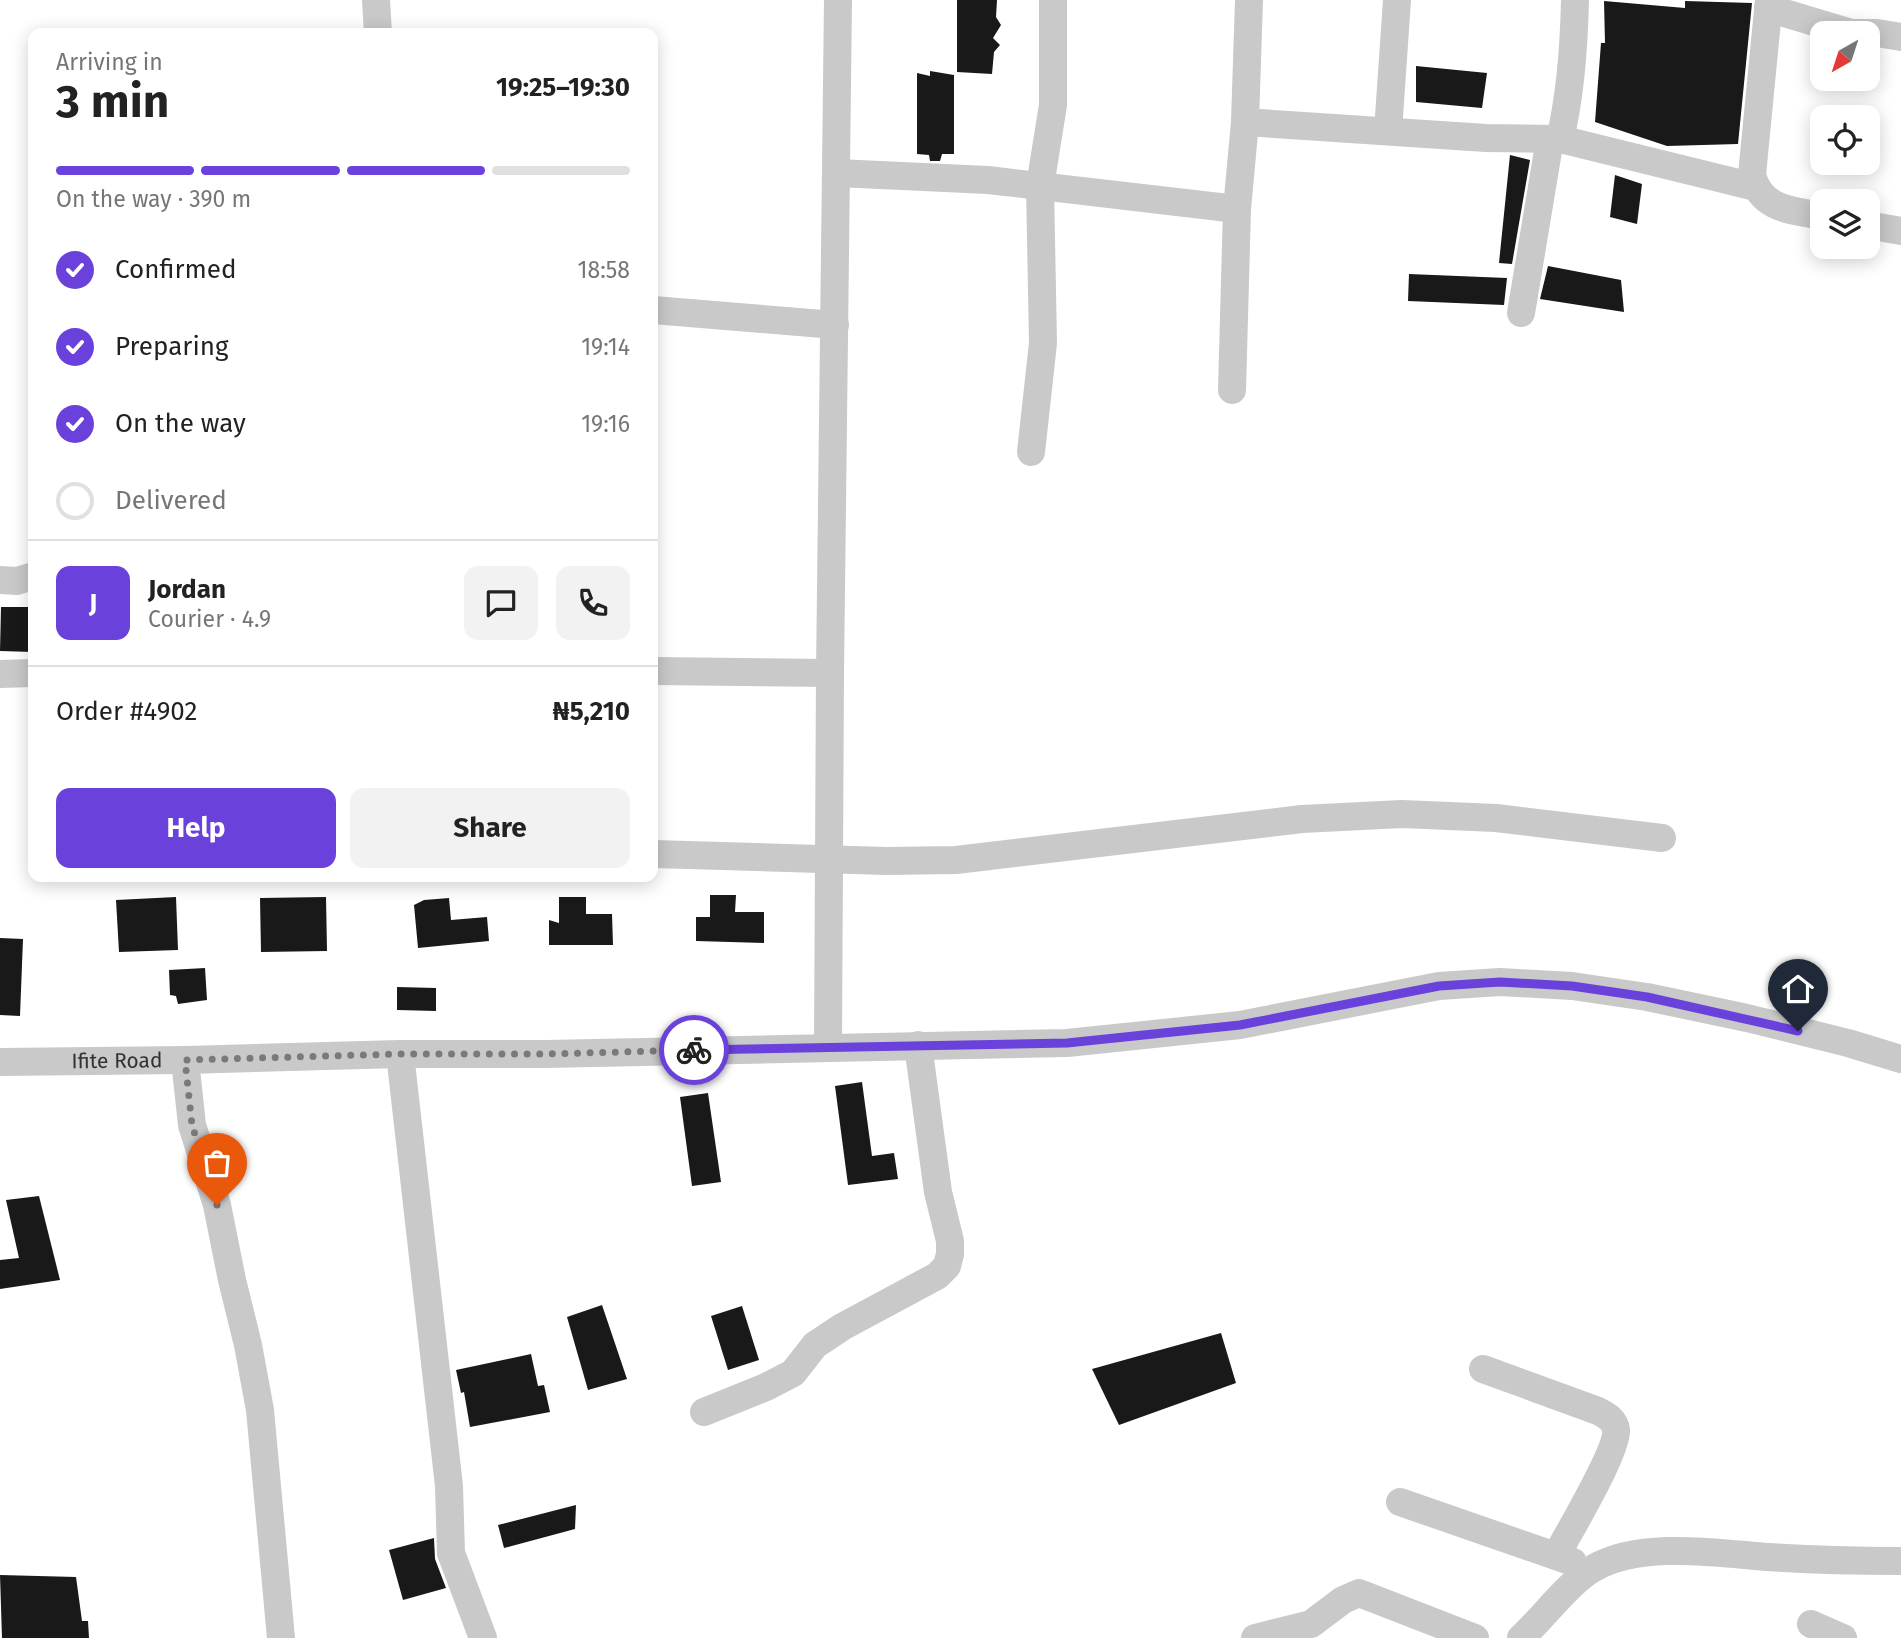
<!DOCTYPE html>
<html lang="en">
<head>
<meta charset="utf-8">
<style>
  :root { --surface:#fff; --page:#f2f2f2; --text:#222; --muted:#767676; --line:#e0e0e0; --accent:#6b41dc }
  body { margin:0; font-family:"Fira Sans",sans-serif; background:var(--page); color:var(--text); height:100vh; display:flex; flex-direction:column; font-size:26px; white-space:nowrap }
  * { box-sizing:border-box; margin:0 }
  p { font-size:23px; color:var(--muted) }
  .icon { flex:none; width:38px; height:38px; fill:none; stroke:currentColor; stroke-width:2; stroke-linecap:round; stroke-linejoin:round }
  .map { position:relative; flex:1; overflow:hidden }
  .panel { position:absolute; left:28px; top:28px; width:630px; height:854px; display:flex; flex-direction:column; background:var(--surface); border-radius:14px; box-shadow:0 4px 18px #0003 }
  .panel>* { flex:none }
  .needle { width:46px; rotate:219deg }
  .tools { position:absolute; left:1810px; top:21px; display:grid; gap:14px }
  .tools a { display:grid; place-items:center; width:70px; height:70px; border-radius:14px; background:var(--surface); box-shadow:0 4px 18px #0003; font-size:35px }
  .pin { position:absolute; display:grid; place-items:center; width:60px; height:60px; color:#fff; margin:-72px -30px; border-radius:50% 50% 50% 0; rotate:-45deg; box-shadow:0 0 7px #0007 }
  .pin .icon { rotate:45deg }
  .courier { position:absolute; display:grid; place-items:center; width:70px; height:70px; margin:-35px; border:5px solid #6b41dc; border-radius:50%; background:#fff; color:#222; box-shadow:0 2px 9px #0007 }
  .head em { font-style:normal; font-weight:700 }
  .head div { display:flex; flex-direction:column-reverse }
  .head { display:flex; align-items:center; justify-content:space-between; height:119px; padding:0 28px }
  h1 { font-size:46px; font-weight:700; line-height:52px }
  .bar { display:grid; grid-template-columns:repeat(4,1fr); gap:10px 7px; align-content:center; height:84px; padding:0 28px }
  .bar i { height:9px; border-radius:5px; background:var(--line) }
  .bar .selected { background:var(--accent) }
  .bar p { grid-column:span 4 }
  .line { display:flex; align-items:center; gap:18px; padding:0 28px; border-top:2px solid var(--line) }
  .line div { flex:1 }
  .round { display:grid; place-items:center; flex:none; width:74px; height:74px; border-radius:14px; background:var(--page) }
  ol { padding:0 28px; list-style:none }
  li { display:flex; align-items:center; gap:21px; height:77px }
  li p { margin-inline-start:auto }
  li .icon { padding:7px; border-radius:50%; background:var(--accent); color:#fff; stroke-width:4 }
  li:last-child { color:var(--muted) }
  li i { width:38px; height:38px; border:4px solid var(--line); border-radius:50% }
  .action { display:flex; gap:14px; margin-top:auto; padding:14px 28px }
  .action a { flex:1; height:80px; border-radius:14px; background:var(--accent); color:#fff; font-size:28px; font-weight:700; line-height:80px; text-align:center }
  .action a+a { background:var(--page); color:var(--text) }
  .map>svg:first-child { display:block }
</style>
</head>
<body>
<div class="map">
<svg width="1901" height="1638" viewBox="0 0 1901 1638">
  <rect width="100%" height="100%" fill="#fff"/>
  <!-- building -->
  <g fill="#191919">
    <polygon points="957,0 997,0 996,17 1001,25 993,38 1000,45 994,52 992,74 957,72"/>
    <polygon points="1604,1 1685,8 1685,1 1752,3 1738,144 1667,146 1595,122 1601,43 1605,43"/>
    <polygon points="1416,66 1487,73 1482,108 1416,102"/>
    <polygon points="930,71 954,75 954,154 942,154 940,161 930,161 929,155 917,154 917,73 930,76"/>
    <polygon points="1510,155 1530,160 1512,264 1499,263"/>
    <polygon points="1615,175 1642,184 1637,224 1610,217"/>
    <polygon points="1548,266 1621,280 1624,312 1540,299"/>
    <polygon points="1409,274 1507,278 1504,305 1408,301"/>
    <polygon points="1,607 33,607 33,652 0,651"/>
    <polygon points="710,895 736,895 735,912 764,912 764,943 696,941 696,917 710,917"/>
    <polygon points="176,897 178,950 119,952 116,900"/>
    <polygon points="326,897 327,951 261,952 260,898"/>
    <polygon points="559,897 586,897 586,914 612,914 613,945 549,945 549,920 559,923"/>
    <polygon points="449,898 451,920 487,917 489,941 418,948 414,905 424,900"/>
    <polygon points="0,938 23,939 20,1016 0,1015"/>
    <polygon points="205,968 207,1000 178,1004 176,996 170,995 169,970"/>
    <polygon points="397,987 436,988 436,1011 397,1010"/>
    <polygon points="862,1082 872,1156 894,1153 898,1179 848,1185 835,1086"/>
    <polygon points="708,1093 721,1182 692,1186 680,1097"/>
    <polygon points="39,1196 60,1280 0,1289 0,1260 19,1258 6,1200"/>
    <polygon points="602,1305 627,1379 588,1390 567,1317"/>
    <polygon points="742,1306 759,1360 728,1370 711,1316"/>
    <polygon points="1221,1333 1236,1383 1119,1425 1092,1369"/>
    <polygon points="531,1354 538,1386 544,1385 550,1412 470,1427 464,1392 461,1393 456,1370"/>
    <polygon points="576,1505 575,1529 504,1548 498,1525"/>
    <polygon points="434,1538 435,1559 446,1588 403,1600 389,1550"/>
    <polygon points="0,1575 76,1577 82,1621 88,1621 89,1638 2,1638"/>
  </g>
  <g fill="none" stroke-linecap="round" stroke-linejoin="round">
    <!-- minor -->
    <g stroke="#c9c9c9" stroke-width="28">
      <polyline points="376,0 378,33"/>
      <path d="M1769,0L1752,175C1761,210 1792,210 1822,216"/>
      <polyline points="1768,8 1851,33 1877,33 1901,37"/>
      <polyline points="1245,122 1486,138 1560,139 1755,187"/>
      <polyline points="1388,131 1397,0"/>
      <path d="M1560,139C1571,93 1574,47 1575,0"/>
      <polyline points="837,173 988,180 1237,209"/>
      <polyline points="1867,225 1901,231"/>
      <polyline points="653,310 835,325"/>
      <polyline points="1521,313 1550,139"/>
      <polyline points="1232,390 1237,209 1245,122 1249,0"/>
      <polyline points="1031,452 1043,343 1040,186 1053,105 1053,0"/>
      <polyline points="0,580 17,581 33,576"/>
      <polyline points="653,671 830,673"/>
      <polyline points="0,674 33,673"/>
      <polyline points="653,854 886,861 956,860 1302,819 1402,814 1496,818 1662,838"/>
      <polyline points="828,1046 830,673 838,0"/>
      <polyline points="400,1054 449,1486 451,1553 483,1638"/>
      <polyline points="185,1060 192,1125 217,1205 232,1280 248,1345 260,1410 281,1638"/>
      <path id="s1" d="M0,1062L185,1060L400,1054H546L1067,1043L1240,1025L1439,986L1500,982L1572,986L1647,997L1747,1018L1848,1043L1901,1059"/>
      <path d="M1483,1369L1598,1411C1606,1415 1615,1420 1616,1430C1618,1450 1568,1534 1556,1556"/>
      <polyline points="704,1412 766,1387 793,1373 815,1345 842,1327 937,1276 947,1266 950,1254 950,1241 938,1192 918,1045"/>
      <polyline points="1400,1502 1573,1562"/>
      <polyline points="1811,1624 1843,1638"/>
      <polyline points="1255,1638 1311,1624 1343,1600 1359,1593 1475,1638"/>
      <path d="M1521,1638C1542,1619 1570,1581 1594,1568C1641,1541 1716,1553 1768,1557C1812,1560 1857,1561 1901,1561"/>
    </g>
  </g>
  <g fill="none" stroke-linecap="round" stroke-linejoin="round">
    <!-- done -->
    <polyline stroke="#7a7a7a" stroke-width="7" stroke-dasharray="0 12.6" points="217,1205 192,1125 185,1060 400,1054 546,1054 694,1050"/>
    <!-- route -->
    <polyline stroke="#6b41dc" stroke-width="9" points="694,1050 1067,1043 1240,1025 1439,986 1500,982 1572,986 1647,997 1798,1031"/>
  </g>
  <g text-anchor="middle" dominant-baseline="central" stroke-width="7" stroke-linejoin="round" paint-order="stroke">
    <!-- street labels -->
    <g font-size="21" fill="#323232" stroke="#fff">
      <text stroke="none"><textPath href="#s1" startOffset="117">Ifite Road</textPath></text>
    </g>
  </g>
</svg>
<div class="tools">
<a><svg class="needle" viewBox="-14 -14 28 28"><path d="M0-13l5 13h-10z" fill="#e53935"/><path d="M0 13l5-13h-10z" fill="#767676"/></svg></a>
<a><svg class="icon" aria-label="locate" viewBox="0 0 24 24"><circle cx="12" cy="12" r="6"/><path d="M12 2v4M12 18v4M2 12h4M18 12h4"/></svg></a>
<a><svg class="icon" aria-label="layers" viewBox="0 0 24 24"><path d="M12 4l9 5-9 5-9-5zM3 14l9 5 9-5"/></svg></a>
</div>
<div class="pin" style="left:217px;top:1205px;background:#ea580c"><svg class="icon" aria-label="bag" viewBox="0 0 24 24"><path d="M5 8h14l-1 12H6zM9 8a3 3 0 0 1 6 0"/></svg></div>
<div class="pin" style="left:1798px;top:1031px;background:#1f2937"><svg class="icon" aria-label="home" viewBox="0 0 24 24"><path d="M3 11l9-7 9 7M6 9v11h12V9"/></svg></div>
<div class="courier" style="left:694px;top:1050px"><svg class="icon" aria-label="bike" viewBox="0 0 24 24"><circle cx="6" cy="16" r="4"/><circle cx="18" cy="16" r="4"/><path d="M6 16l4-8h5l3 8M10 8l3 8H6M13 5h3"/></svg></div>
<section class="panel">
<div class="head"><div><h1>3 min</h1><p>Arriving in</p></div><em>19:25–19:30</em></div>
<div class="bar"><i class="selected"></i><i class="selected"></i><i class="selected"></i><i></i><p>On the way · 390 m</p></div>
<ol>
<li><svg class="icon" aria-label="check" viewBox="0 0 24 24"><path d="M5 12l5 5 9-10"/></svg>Confirmed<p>18:58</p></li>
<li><svg class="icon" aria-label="check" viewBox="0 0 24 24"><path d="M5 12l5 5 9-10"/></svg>Preparing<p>19:14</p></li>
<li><svg class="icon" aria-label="check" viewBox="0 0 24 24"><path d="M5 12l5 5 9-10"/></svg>On the way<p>19:16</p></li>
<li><i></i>Delivered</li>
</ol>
<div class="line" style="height:126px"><b class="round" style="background:var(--accent);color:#fff">J</b><div><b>Jordan</b><p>Courier · 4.9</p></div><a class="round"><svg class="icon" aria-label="chat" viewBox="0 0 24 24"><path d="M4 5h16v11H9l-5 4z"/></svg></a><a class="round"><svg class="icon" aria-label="phone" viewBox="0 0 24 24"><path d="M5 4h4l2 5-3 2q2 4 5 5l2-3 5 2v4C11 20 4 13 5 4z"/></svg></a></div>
<div class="line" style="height:91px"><div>Order #4902</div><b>₦5,210</b></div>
<div class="action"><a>Help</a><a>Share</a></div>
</section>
</div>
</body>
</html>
